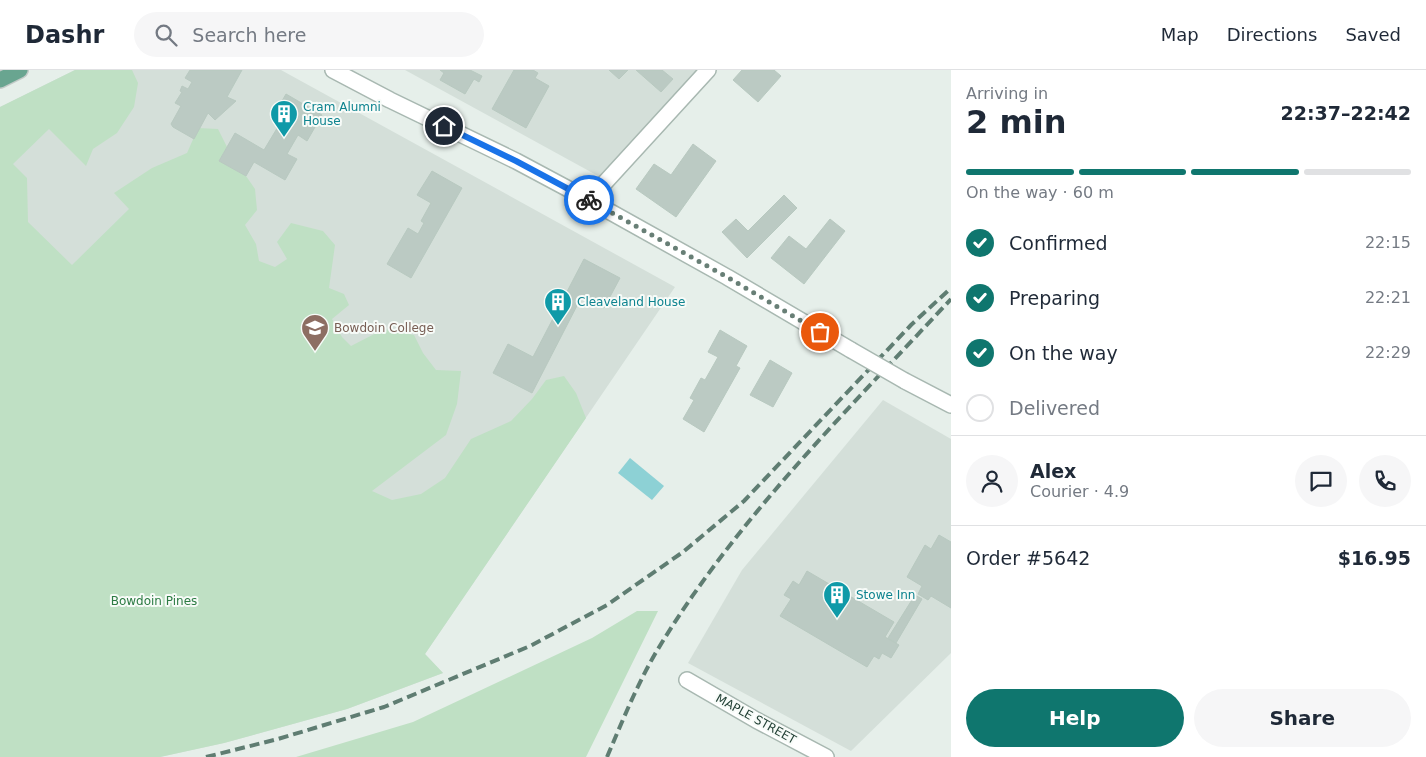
<!DOCTYPE html>
<html lang="en">
<head>
<meta charset="utf-8">
<style>
  :root { --surface:#fff; --page:#f6f6f7; --text:#1f2937; --muted:#747a83; --line:#e0e1e3; --accent:#0f766e }
  body { margin:0; font-family:"DejaVu Sans",sans-serif; background:var(--page); color:var(--text); height:100vh; display:flex; flex-direction:column; font-size:19px; white-space:nowrap }
  * { box-sizing:border-box; margin:0 }
  p { font-size:16px; color:var(--muted) }
  .icon { flex:none; width:28px; height:28px; fill:none; stroke:currentColor; stroke-width:2; stroke-linecap:round; stroke-linejoin:round }
  .map { position:relative; flex:1; overflow:hidden }
  .details { display:flex; flex-direction:column; background:var(--surface); width:475px }
  .details>* { flex:none }
  .pin { position:absolute; display:grid; place-items:center; width:42px; height:42px; color:#fff; margin:-21px; border:2px solid #fff; border-radius:50%; box-shadow:0 1px 5px #0007 }
  .courier { position:absolute; display:grid; place-items:center; width:50px; height:50px; margin:-25px; border:4px solid #1a73e8; border-radius:50%; background:#fff; color:#222; box-shadow:0 1px 6px #0007 }
  .overview em { font-style:normal; font-weight:700 }
  .overview div { display:flex; flex-direction:column-reverse }
  .overview { display:flex; align-items:center; justify-content:space-between; height:85px; padding:0 15px }
  h1 { font-size:32px; font-weight:700; line-height:38px }
  .bar { display:grid; grid-template-columns:repeat(4,1fr); gap:8px 5px; align-content:center; height:60px; padding:0 15px }
  .bar i { height:6px; border-radius:4px; background:var(--line) }
  .bar .active { background:var(--accent) }
  .bar p { grid-column:span 4 }
  .line { display:flex; align-items:center; gap:12px; padding:0 15px; border-top:1px solid var(--line) }
  .line div { flex:1 }
  .round { display:grid; place-items:center; flex:none; width:52px; height:52px; border-radius:26px; background:var(--page) }
  ol { padding:0 15px; list-style:none }
  li { display:flex; align-items:center; gap:15px; height:55px }
  li p { margin-inline-start:auto }
  li .icon { padding:5px; border-radius:50%; background:var(--accent); color:#fff; stroke-width:4 }
  li:last-child { color:var(--muted) }
  li i { width:28px; height:28px; border:2px solid var(--line); border-radius:50% }
  .button { display:flex; gap:10px; margin-top:auto; padding:10px 15px }
  .button a { flex:1; height:58px; border-radius:30px; background:var(--accent); color:#fff; font-size:20px; font-weight:700; line-height:58px; text-align:center }
  .button a+a { background:var(--page); color:var(--text) }
  header { display:flex; align-items:center; gap:30px; box-sizing:border-box; height:70px; padding:0 25px; background:var(--surface); border-bottom:1px solid var(--line) }
  header strong { font-size:24px }
  nav { display:flex; gap:28px; margin-inline-start:auto; font-size:18px }
  .search { width:350px; height:45px; background:var(--page); display:flex; align-items:center; gap:12px; box-sizing:border-box; padding:0 18px; border-radius:28px; color:var(--muted); font-size:19px }
  main { display:flex; flex:1; min-height:0 }
  .map>svg:first-child { display:block }
</style>
</head>
<body>
<header>
<strong>Dashr</strong>
<div class="search"><svg class="icon" aria-label="search" viewBox="0 0 24 24"><circle cx="10" cy="10" r="6"/><path d="M15 15l6 6"/></svg>Search here</div>
<nav><a>Map</a><a>Directions</a><a>Saved</a></nav>
</header>
<main>
<div class="map">
<svg width="951" height="687" viewBox="0 0 951 687">
  <rect width="100%" height="100%" fill="#e6efea"/>
  <!-- built -->
  <g fill="#d4dfd9">
    <polygon points="75,0 281,0 675,217 425,584 443,603 347,639 224,673 160,687 0,687 0,37"/>
    <polygon points="405,0 697,0 600,107"/>
    <polygon points="883,330 951,369 951,583 851,681 688,593 742,500"/>
  </g>
  <!-- green -->
  <g fill="#bfe0c4">
    <polygon points="75,0 132,0 138,13 134,37 117,63 93,79 86,96 49,59 13,94 27,108 28,152 72,195 129,139 114,123 152,98 187,83 198,58 218,59 227,77 219,91 246,106 255,119 257,140 245,155 256,174 259,191 275,197 287,189 277,172 291,153 323,161 335,175 329,218 344,224 349,235 332,249 342,267 351,276 384,259 414,265 423,283 436,300 461,301 457,334 446,365 372,421 392,430 421,424 445,408 471,369 511,351 532,329 546,310 564,306 576,323 586,348 425,584 443,603 347,639 224,673 160,687 0,687 0,37"/>
    <polygon points="637,541 658,541 586,687 296,687 413,652 592,568"/>
  </g>
  <!-- water -->
  <polygon fill="#8dd1d5" points="630,388 664,416 652,430 618,403"/>
  <!-- building -->
  <g fill="#bbcac3" stroke="#b8c9c0">
    <polygon points="190,0 242,0 227,27 236,31 215,50 208,43 194,69 173,57 171,54 181,36 175,33 182,22 180,21 182,16 188,19 192,12 185,8"/>
    <polygon points="440,0 470,0 482,6 479,12 474,9 465,24 440,10 444,3"/>
    <polygon points="514,0 533,0 538,3 535,8 549,16 526,58 492,39"/>
    <polygon points="609,0 628,0 619,9"/>
    <polygon points="636,0 662,0 673,9 661,22"/>
    <polygon points="742,0 774,0 781,6 758,32 733,10"/>
    <polygon points="286,24 322,45 307,71 298,65 287,84 297,89 285,110 254,92 246,106 219,91 235,63 264,80 279,55 271,50"/>
    <polygon points="693,74 716,91 676,147 636,119 654,94 671,105"/>
    <polygon points="432,101 462,118 411,208 387,194 408,158 418,164 424,153 421,151 431,133 417,125"/>
    <polygon points="784,125 797,138 747,188 722,162 736,149 748,161"/>
    <polygon points="830,149 845,161 804,214 771,188 789,166 806,179"/>
    <polygon points="584,189 620,208 604,238 582,226 532,323 493,303 508,274 533,287"/>
    <polygon points="720,260 747,276 736,296 740,298 704,362 683,349 694,330 690,328 701,308 705,310 718,287 708,282"/>
    <polygon points="770,290 792,303 773,337 750,325"/>
    <polygon points="939,465 951,472 951,538 931,526 928,530 918,524 922,516 907,507 925,475 931,479"/>
    <polygon points="807,501 894,552 885,567 899,575 891,588 882,583 879,589 874,586 867,597 780,546 791,529 784,525 793,511 799,515"/>
    <polygon points="915,525 922,529 896,573 888,568"/>
  </g>
  <g fill="none" stroke-linecap="round" stroke-linejoin="round">
    <defs>
      <g id="minor">
        <polyline points="589,130 708,0"/>
        <polyline points="687,610 756,650 826,687"/>
      </g>
      <g id="tertiary">
        <polyline points="333,0 390,30 516,91 589,130 727,207 851,280"/>
        <polyline points="905,311 951,335"/>
      </g>
      <polyline id="primary" points="0,10 20,0"/>
    </defs>
    <!-- minor casing -->
    <use href="#minor" stroke="#a8b8b1" stroke-width="18"/>
    <!-- tertiary casing -->
    <use href="#tertiary" stroke="#a8b8b1" stroke-width="18"/>
    <!-- primary casing -->
    <use href="#primary" stroke="#c2cac7" stroke-width="18"/>
    <!-- minor -->
    <use href="#minor" stroke="#fff" stroke-width="15"/>
    <!-- tertiary -->
    <use href="#tertiary" stroke="#fff" stroke-width="15"/>
    <!-- primary -->
    <use href="#primary" stroke="#69a590" stroke-width="15"/>
    <!-- rail -->
    <g stroke="#5f7d72" stroke-width="4" stroke-dasharray="10 5" stroke-linecap="butt">
      <polyline points="206,687 278,669 384,637 530,576 607,535 683,482 744,431 911,255 951,218"/>
      <path d="M607,687C622,652 636,617 655,584C734,451 847,341 951,229"/>
    </g>
    <defs>
      <polyline id="tertiary-bridge" points="851,280 905,311"/>
    </defs>
    <!-- tertiary-bridge casing -->
    <use href="#tertiary-bridge" stroke="#a8b8b1" stroke-width="18" stroke-linecap="butt"/>
    <!-- tertiary-bridge -->
    <use href="#tertiary-bridge" stroke="#fff" stroke-width="15"/>
  </g>
  <g fill="none" stroke-linecap="round" stroke-linejoin="round">
    <!-- done -->
    <polyline stroke="#687f76" stroke-width="5" stroke-dasharray="0 9" points="589,130 727,207 820,262"/>
    <!-- route -->
    <polyline stroke="#1a73e8" stroke-width="6" points="444,56 516,91 589,130"/>
  </g>
  <!-- icons -->
  <defs>
    <symbol id="building-pin" viewBox="-11 -11 22 30"><path d="M0 17L-7.5 6A9.5 9.5 0 1 1 7.5 6Z" fill="#0f9aa8" stroke="#f7fbf8"/><path d="M-4-6H4V6H1V3H-1V6H-4ZM-2.5-4.3h1.7v1.8h-1.7ZM.8-4.3h1.7v1.8H.8ZM-2.5-1h1.7V.8h-1.7ZM.8-1h1.7V.8H.8Z" fill="#fff"/></symbol>
    <symbol id="university-pin" viewBox="-11 -11 22 30"><path d="M0 17L-7.5 6A9.5 9.5 0 1 1 7.5 6Z" fill="#8d6e63" stroke="#f7fbf8"/><path d="M0-5L7-2L0 1L-7-2ZM-4 1L0 2.5L4 1V4Q0 6-4 4Z" fill="#fff"/></symbol>
  </defs>
  <g fill-rule="evenodd">
    <use href="#building-pin" x="268" y="28" width="32" height="43"/>
    <use href="#building-pin" x="542" y="216" width="32" height="43"/>
    <use href="#university-pin" x="299" y="242" width="32" height="43"/>
    <use href="#building-pin" x="821" y="509" width="32" height="43"/>
  </g>
  <g text-anchor="middle" dominant-baseline="central" stroke-width="4" stroke-linejoin="round" paint-order="stroke">
    <!-- culture labels -->
    <g font-size="12" fill="#0d838f" stroke="#f7fbf8" text-anchor="start">
      <text x="303" y="37">Cram Alumni<tspan x="303" dy="14">House</tspan></text>
      <text x="577" y="232">Cleaveland House</text>
      <text x="856" y="525">Stowe Inn</text>
    </g>
    <!-- education labels -->
    <g font-size="12" fill="#785e54" stroke="#f7fbf8" text-anchor="start">
      <text x="334" y="258">Bowdoin College</text>
    </g>
    <!-- park labels -->
    <g font-size="12" fill="#2c7b43" stroke="#f7fbf8">
      <text x="154" y="531">Bowdoin Pines</text>
    </g>
    <!-- street labels -->
    <g font-size="12" fill="#244237" stroke="#f7fbf8">
      <text transform="translate(756 649) rotate(29)">MAPLE STREET</text>
    </g>
  </g>
</svg>
<div class="pin" style="left:820px;top:262px;background:#ea580c"><svg class="icon" aria-label="bag" viewBox="0 0 24 24"><path d="M5 8h14l-1 12H6zM9 8a3 3 0 0 1 6 0"/></svg></div>
<div class="pin" style="left:444px;top:56px;background:#1f2937"><svg class="icon" aria-label="home" viewBox="0 0 24 24"><path d="M3 11l9-7 9 7M6 9v11h12V9"/></svg></div>
<div class="courier" style="left:589px;top:130px"><svg class="icon" aria-label="bike" viewBox="0 0 24 24"><circle cx="6" cy="16" r="4"/><circle cx="18" cy="16" r="4"/><path d="M6 16l4-8h5l3 8M10 8l3 8H6M13 5h3"/></svg></div>
</div>
<section class="details">
<div class="overview"><div><h1>2 min</h1><p>Arriving in</p></div><em>22:37–22:42</em></div>
<div class="bar"><i class="active"></i><i class="active"></i><i class="active"></i><i></i><p>On the way · 60 m</p></div>
<ol>
<li><svg class="icon" aria-label="check" viewBox="0 0 24 24"><path d="M5 12l5 5 9-10"/></svg>Confirmed<p>22:15</p></li>
<li><svg class="icon" aria-label="check" viewBox="0 0 24 24"><path d="M5 12l5 5 9-10"/></svg>Preparing<p>22:21</p></li>
<li><svg class="icon" aria-label="check" viewBox="0 0 24 24"><path d="M5 12l5 5 9-10"/></svg>On the way<p>22:29</p></li>
<li><i></i>Delivered</li>
</ol>
<div class="line" style="height:90px"><a class="round"><svg class="icon" aria-label="person" viewBox="0 0 24 24"><circle cx="12" cy="8" r="4"/><path d="M4 21q1-7 8-7t8 7"/></svg></a><div><b>Alex</b><p>Courier · 4.9</p></div><a class="round"><svg class="icon" aria-label="chat" viewBox="0 0 24 24"><path d="M4 5h16v11H9l-5 4z"/></svg></a><a class="round"><svg class="icon" aria-label="phone" viewBox="0 0 24 24"><path d="M5 4h4l2 5-3 2q2 4 5 5l2-3 5 2v4C11 20 4 13 5 4z"/></svg></a></div>
<div class="line" style="height:65px"><div>Order #5642</div><b>$16.95</b></div>
<div class="button"><a>Help</a><a>Share</a></div>
</section>
</main>
</body>
</html>
